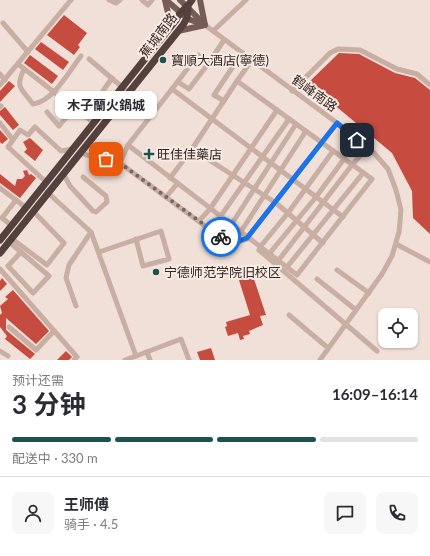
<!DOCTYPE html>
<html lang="zh">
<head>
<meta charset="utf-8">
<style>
  :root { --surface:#fff; --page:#f7f7f7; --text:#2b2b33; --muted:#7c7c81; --line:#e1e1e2; --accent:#1b544f }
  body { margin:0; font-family:Lato,"Noto Sans SC",sans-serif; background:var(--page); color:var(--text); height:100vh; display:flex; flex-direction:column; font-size:15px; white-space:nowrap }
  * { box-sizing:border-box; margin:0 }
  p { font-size:13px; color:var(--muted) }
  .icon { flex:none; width:22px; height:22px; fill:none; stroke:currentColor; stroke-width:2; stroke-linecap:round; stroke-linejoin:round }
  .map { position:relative; height:360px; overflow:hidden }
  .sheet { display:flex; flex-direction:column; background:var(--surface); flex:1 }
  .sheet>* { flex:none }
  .controls { position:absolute; left:378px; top:308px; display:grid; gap:8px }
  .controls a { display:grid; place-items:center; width:40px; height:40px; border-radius:8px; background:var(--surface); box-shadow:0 1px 3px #0004; font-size:20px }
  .pin { position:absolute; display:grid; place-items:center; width:34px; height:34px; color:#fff; margin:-17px; border-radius:8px; box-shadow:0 2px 6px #0006 }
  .courier { position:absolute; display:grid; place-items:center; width:40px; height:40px; margin:-20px; border:3px solid #1a73e8; border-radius:50%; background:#fff; color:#222; box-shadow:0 1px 5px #0007 }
  .bubble { position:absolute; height:28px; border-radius:8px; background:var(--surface); box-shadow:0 1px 3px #0004; font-size:13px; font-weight:700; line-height:28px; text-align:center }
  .summary em { font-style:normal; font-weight:700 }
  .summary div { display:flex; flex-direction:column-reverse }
  .summary { display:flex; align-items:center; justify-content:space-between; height:68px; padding:0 12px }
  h1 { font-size:26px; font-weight:700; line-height:30px }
  .bar { display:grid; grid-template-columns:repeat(4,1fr); gap:6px 4px; align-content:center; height:48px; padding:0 12px }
  .bar i { height:5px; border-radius:3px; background:var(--line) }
  .bar .on { background:var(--accent) }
  .bar p { grid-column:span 4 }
  .line { display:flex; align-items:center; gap:10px; padding:0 12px; border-top:1px solid var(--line) }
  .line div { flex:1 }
  .round { display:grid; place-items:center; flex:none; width:42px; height:42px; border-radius:8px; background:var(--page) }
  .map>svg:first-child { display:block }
</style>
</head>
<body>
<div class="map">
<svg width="430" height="360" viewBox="0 0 430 360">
  <rect width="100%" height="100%" fill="#f0e0d7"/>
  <!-- building -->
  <g fill="#c64c3f">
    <polygon points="64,15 87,33 78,45 80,47 74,55 47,35"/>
    <polygon points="41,42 69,62 63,70 35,49"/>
    <polygon points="339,53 359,54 395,73 415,78 430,90 430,234 413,218 412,191 392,153 308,83"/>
    <polygon points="30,55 58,76 52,84 24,63"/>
    <polygon points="9,81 15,86 0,102 0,91"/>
    <polygon points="5,107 19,125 13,130 0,115 0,111"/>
    <polygon points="0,130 8,139 2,144 0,142"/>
    <polygon points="30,138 43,150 35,161 24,152 27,149 23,142"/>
    <polygon points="27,170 29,175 31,174 36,178 20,198 0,183 0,174 15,186 17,179 22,179 25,176 23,171"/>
    <polygon points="252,273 266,315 260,316 263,325 249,331 250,334 243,336 244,339 240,340 238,333 228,336 225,327 227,326 226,322 250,315 238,277"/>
    <polygon points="2,278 7,284 0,291 0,281"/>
    <polygon points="13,290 49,331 36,344 6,318 6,330 35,354 30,359 5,339 7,336 0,327 0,315 2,313 0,306 8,299 5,297"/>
    <polygon points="211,348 215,360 200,360 197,352"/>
    <polygon points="66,351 72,357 69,360 57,360"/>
  </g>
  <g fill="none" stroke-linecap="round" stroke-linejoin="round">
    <!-- minor -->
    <g stroke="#c8aea3" stroke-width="5">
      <polyline points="109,0 116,3 120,0"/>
      <polyline points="142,0 148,5 152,0"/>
      <polyline points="3,23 28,52"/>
      <polyline points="205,25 337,123 374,153 388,169 396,190 401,210 399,232 392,256 382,274 320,360"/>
      <polyline points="213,31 246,0"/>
      <polyline points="89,59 128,92"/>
      <polyline points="18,64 94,123"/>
      <path d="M24,69C15,88 21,88 33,104C54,101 69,71 81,56"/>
      <polyline points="0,74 5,80"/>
      <polyline points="237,81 252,60"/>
      <polyline points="178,82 189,89 208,64"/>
      <polyline points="0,85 71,0"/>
      <polyline points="172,89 198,55 208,64 224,40"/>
      <polyline points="292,91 330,53 338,49 360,50 397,69 417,74 430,85"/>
      <polyline points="224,101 214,95 242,53"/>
      <polyline points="0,107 1,106"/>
      <polyline points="103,111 94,104 112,78"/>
      <polyline points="47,112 59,126 74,108"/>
      <polyline points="0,123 13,140"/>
      <polyline points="128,145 172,89 343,217"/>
      <polyline points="79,153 120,163 225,241 236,243 248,239"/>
      <polyline points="120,163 128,145 297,275 372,179 237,81 192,149"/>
      <polyline points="63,173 70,186 93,211 96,212 107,202 106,196 83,177"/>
      <polyline points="170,178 192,149 276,203 323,243"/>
      <polyline points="46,182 8,147 20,130 28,135 35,127 61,151 73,149"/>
      <polyline points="0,188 16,200 2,218 11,225"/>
      <polyline points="47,192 91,232 136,356 181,339 189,360"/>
      <polyline points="166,197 177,184"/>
      <polyline points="16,200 26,208"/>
      <polyline points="220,217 289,119"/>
      <polyline points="199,221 210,209 277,110"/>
      <polyline points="231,225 296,124"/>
      <polyline points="240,233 306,131"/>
      <polyline points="11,238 47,265 64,243 33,211"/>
      <polyline points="247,238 337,123"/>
      <polyline points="8,241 49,276 33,293 8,266 21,252"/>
      <polyline points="396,244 430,262"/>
      <polyline points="260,247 288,213 333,151"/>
      <polyline points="259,250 377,351"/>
      <polyline points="99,252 161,231 169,259 143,266 136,239"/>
      <polyline points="269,254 316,197 344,159"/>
      <polyline points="278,261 352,165 367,148"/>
      <polyline points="287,267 363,173"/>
      <polyline points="0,269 77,357 74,360"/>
      <polyline points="337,270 369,293"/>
      <polyline points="317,279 356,310"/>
      <polyline points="76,306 66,278 69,265 91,232"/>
      <polyline points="289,315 328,348"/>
      <polyline points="9,327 36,350 54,331"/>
      <polyline points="0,351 8,356"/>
      <polyline points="147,352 150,360"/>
      <polyline points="125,360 136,356"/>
    </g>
    <!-- major -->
    <g stroke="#755c56" stroke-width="6">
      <polyline points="165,0 171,26"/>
      <polyline points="166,0 188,19 205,25"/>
      <polyline points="180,0 203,23"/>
      <polyline points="178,31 205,25 200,0"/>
    </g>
    <!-- highway -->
    <g stroke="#54403c" stroke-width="7">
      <path d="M0,240L176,20C180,11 187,8 192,0"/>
      <polyline points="0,253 183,25 187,18 188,7"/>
    </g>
  </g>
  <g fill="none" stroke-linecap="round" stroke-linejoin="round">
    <!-- done -->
    <polyline stroke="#756863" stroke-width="4" stroke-dasharray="0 7.2" points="106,159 120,163 221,237"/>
    <!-- route -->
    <path stroke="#1a73e8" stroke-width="5" d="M221,237C230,244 237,242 247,238L337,123L357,140"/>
  </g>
  <!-- markers -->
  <g fill="#1b544f" stroke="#f9ebe3" stroke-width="1.5">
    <circle cx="163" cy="60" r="4"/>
    <path d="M147 148h4v4h4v4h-4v4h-4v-4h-4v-4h4z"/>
    <circle cx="156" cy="272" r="4"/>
  </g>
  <g text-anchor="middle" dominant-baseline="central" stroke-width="4" stroke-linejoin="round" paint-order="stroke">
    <!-- street labels -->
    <g font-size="13" fill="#332725" stroke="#f9ebe3">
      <text transform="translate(158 35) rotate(-53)">蕉城南路</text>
      <text transform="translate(315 93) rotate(36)">鹤峰南路</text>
    </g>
    <!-- poi labels -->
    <g font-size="13" fill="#332725" stroke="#f9ebe3" text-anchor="start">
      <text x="171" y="60">寶順大酒店(寧德)</text>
      <text x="157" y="154">旺佳佳藥店</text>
      <text x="164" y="272">宁德师范学院旧校区</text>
    </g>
  </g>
</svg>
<div class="controls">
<a><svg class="icon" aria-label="locate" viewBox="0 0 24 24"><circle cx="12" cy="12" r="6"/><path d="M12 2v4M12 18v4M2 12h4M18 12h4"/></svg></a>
</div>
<div class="pin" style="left:106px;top:159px;background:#ea580c"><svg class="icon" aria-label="bag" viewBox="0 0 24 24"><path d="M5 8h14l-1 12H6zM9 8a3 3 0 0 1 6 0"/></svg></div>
<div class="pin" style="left:357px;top:140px;background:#1f2937"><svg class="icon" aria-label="home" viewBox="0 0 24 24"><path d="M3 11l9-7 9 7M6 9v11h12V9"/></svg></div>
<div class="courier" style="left:221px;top:237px"><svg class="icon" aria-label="bike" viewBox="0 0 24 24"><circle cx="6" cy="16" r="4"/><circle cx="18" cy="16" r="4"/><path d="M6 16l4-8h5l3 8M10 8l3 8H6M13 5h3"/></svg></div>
<div class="bubble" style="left:55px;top:91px;width:102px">木子蘭火鍋城</div>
</div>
<section class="sheet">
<div class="summary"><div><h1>3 分钟</h1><p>预计还需</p></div><em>16:09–16:14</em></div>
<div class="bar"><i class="on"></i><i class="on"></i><i class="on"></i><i></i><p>配送中 · 330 m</p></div>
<div class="line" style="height:72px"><a class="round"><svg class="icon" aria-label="person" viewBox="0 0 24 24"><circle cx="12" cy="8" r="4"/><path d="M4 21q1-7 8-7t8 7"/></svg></a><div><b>王师傅</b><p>骑手 · 4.5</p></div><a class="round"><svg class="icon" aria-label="chat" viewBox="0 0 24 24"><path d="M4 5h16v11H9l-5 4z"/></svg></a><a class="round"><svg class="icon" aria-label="phone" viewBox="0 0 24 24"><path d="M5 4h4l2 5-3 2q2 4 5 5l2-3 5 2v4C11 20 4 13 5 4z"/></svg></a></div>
</section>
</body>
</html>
